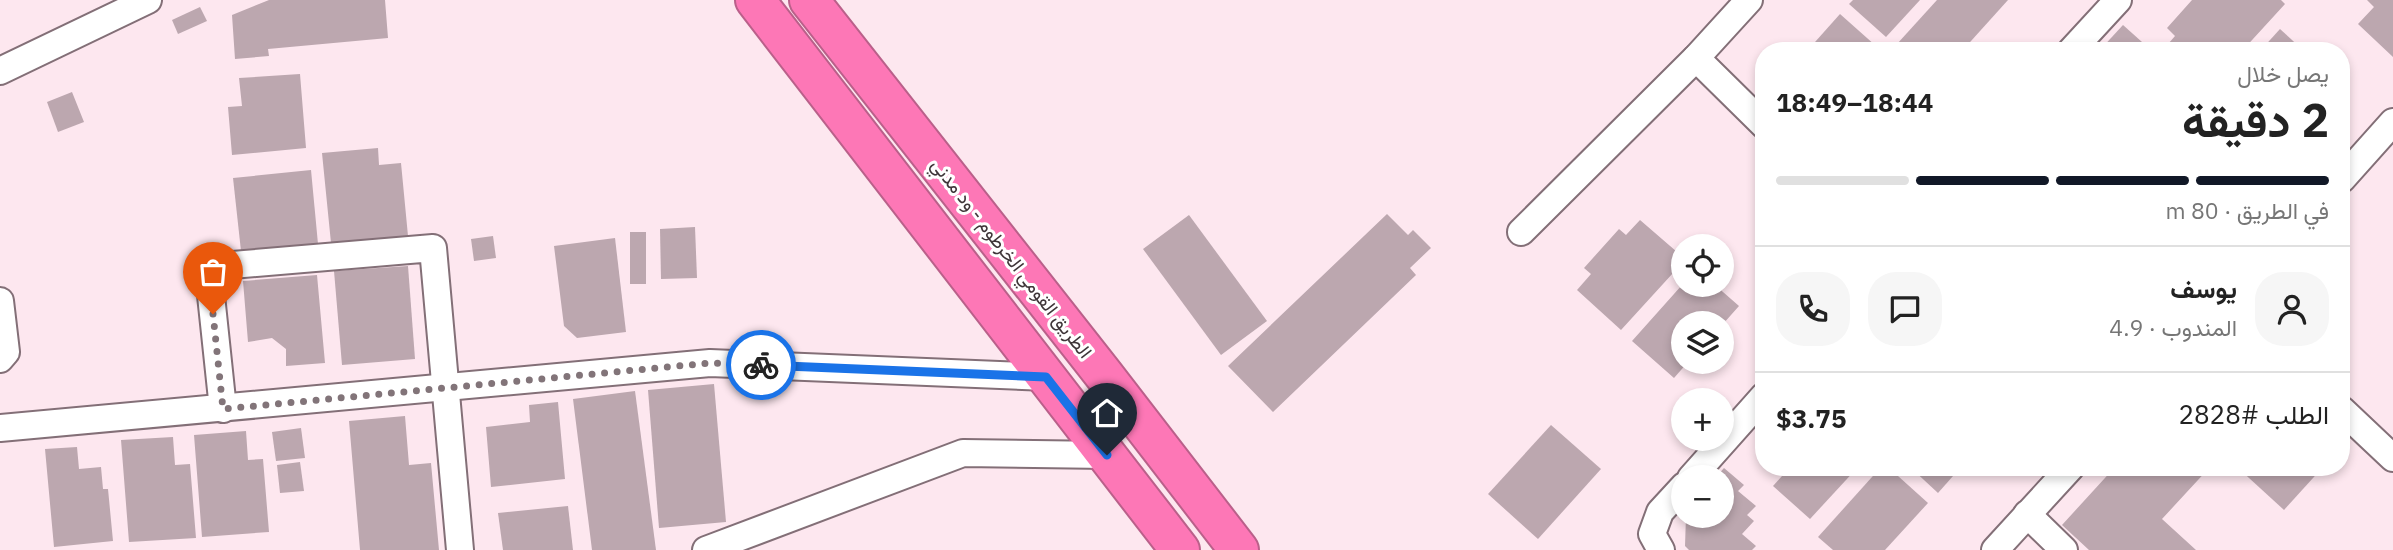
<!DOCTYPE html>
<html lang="ar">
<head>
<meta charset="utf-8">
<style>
  :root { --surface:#fff; --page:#f6f6f6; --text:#222; --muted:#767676; --line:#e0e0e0; --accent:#111827 }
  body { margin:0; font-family:"IBM Plex Sans",Vazirmatn,sans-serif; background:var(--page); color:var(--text); direction:rtl; height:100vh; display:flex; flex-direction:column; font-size:26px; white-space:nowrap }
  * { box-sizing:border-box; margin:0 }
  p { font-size:23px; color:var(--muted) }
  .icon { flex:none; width:38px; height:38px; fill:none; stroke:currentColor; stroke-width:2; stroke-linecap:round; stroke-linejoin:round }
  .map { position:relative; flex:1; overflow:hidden; direction:ltr }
  .side { position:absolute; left:1755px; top:42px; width:595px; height:434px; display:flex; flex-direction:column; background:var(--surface); border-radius:28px; box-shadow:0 4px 10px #0003; direction:rtl }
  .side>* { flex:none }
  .controls { position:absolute; left:1671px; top:234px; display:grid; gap:14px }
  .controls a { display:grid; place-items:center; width:63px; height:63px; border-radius:50%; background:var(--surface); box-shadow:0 4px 10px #0003; font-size:35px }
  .pin { position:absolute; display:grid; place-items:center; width:60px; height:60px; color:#fff; margin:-72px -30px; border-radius:50% 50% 50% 0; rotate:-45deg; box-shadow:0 0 7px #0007 }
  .pin .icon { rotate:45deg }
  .courier { position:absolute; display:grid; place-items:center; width:70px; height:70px; margin:-35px; border:5px solid #1a73e8; border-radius:50%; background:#fff; color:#222; box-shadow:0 2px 9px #0007 }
  .headline em { font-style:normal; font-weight:700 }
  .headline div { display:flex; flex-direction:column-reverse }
  .headline { display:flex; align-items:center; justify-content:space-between; height:119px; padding:0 21px }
  h1 { font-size:46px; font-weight:700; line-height:52px }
  .bar { display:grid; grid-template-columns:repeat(4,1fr); gap:10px 7px; align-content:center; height:84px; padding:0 21px }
  .bar i { height:9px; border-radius:5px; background:var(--line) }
  .bar .on { background:var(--accent) }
  .bar p { grid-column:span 4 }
  .line { display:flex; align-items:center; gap:18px; padding:0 21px; border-top:2px solid var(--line) }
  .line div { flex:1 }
  .round { display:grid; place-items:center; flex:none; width:74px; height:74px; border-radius:28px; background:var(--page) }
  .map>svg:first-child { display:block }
</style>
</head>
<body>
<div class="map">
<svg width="2393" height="550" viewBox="0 0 2393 550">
  <rect width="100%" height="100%" fill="#fde7ef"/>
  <!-- building -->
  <g fill="#bca7af">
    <polygon points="269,0 385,0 388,38 268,49 269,56 235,59 232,15"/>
    <polygon points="1853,0 1920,0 1886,37 1849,4"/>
    <polygon points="1937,0 2008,0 1962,51 1904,51 1897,44"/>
    <polygon points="2192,0 2281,0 2285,4 2242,51 2162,51 2175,36 2167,28"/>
    <polygon points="2367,0 2393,0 2393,57 2358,24 2374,7"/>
    <polygon points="200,7 207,21 178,34 172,20"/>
    <polygon points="1840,14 1876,46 1871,51 1807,51"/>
    <polygon points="2123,25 2142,42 2134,51 2099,51"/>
    <polygon points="2280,29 2304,51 2260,51"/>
    <polygon points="300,74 306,148 232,155 228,107 242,106 239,78"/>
    <polygon points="72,92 84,122 58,132 47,102"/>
    <polygon points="378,148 379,165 401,163 408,236 331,243 322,153"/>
    <polygon points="311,170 318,244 241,251 233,178"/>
    <polygon points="1387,214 1408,235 1413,230 1431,248 1410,268 1416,275 1273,412 1228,366"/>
    <polygon points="1189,215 1267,321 1221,355 1143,249"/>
    <polygon points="1640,220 1684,258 1684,261 1621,330 1577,290 1591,274 1584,268 1619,229 1626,235"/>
    <polygon points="695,227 697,278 661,279 660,229"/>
    <rect x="630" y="232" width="16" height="52"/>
    <polygon points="493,236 496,258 474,261 471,239"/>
    <polygon points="615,238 626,332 577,338 564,326 554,246"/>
    <polygon points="408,266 415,359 342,365 334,271"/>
    <polygon points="317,275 325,363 286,366 286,349 272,338 248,342 243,281"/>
    <polygon points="1682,285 1715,285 1739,306 1723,324 1684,324 1684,362 1688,362 1674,378 1632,341"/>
    <polygon points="714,384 726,522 659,528 648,390"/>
    <polygon points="635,391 656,550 592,550 573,399"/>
    <polygon points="558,402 565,479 491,487 486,427 530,422 529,405"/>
    <polygon points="405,416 409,465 431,463 439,550 360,550 349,421"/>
    <polygon points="1551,425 1601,469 1538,539 1488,494"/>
    <polygon points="301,428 305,458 276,461 272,432"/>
    <polygon points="246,431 248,460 263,459 269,532 202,537 194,435"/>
    <polygon points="173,437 175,465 190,464 196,538 129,542 121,440"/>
    <polygon points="77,447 79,469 101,467 103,489 108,489 113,541 54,547 45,449"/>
    <polygon points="300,462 304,491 280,493 277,465"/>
    <polygon points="1790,467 1858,467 1810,519 1773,486"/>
    <polygon points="1881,467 1888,467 1928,503 1885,550 1833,550 1818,537"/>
    <polygon points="1910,467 1961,467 1938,493"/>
    <polygon points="2115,467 2210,467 2162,519 2196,550 2089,550 2062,525"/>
    <polygon points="2237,467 2323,467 2284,510"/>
    <polygon points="1724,468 1744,485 1738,491 1756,506 1747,515 1754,521 1742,534 1756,546 1752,550 1689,550 1685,546 1686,516 1722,516 1722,478 1715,478"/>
    <polygon points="568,506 573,550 503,550 498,513"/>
  </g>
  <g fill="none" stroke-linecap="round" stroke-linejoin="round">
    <defs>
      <g id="street">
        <polyline points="2071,51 2118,0"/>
        <polyline points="1696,58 1764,125"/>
        <polyline points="0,71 148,0"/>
        <polyline points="2342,179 2393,122"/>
        <polyline points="1521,232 1696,58 1749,0"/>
        <polyline points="0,301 6,352 0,359"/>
        <polyline points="223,409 208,267 433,248 460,550"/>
        <polyline points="2342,410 2393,458"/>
        <polyline points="0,428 710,363 1047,377"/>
        <polyline points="1691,478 1764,396"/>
        <polyline points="2027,514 2064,550"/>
        <polyline points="706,550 963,453 1107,455"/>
        <polyline points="1661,550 1652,534 1660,512 1684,486"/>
        <polyline points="1995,550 2071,467"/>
      </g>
      <g id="highway">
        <polyline points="755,0 1180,550"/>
        <polyline points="809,0 1104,375 1239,550"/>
      </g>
    </defs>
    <!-- street casing -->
    <use href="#street" stroke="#836f77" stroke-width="30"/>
    <!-- highway casing -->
    <use href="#highway" stroke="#ba608a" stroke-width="42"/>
    <!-- street -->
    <use href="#street" stroke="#fff" stroke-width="26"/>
    <!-- highway -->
    <use href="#highway" stroke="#fd77b6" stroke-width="38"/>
  </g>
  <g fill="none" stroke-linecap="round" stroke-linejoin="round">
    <!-- done -->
    <polyline stroke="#827479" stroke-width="7" stroke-dasharray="0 12.6" points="213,314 223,409 710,363 761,365"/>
    <!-- route -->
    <polyline stroke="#1a73e8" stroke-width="9" points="761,365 1046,377 1107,455"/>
  </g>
  <g text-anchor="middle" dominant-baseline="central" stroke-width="6" stroke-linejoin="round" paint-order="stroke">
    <!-- street labels -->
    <g font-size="19" fill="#3f3639" stroke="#fff">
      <text transform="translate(1012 258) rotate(52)">الطريق القومي الخرطوم - ود مدني</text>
    </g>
  </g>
</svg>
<div class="controls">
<a><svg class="icon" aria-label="locate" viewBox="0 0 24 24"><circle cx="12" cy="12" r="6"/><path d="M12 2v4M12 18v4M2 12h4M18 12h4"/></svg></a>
<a><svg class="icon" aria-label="layers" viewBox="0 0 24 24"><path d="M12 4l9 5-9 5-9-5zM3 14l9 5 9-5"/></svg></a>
<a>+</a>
<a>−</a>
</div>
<div class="pin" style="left:213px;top:314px;background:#ea580c"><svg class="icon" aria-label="bag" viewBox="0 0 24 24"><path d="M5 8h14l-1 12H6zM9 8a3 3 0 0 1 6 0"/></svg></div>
<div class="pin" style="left:1107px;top:455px;background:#1f2937"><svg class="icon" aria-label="home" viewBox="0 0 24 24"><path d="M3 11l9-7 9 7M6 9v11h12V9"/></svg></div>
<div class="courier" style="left:761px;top:365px"><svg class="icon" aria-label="bike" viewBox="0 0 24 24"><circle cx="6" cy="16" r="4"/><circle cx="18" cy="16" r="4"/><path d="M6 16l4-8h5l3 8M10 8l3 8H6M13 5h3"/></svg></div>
<section class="side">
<div class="headline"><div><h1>2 دقيقة</h1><p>يصل خلال</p></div><em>18:44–18:49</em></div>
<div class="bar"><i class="on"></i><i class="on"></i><i class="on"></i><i></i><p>في الطريق · 80 m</p></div>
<div class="line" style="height:126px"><a class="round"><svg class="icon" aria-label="person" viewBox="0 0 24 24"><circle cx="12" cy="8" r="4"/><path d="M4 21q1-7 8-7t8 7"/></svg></a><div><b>يوسف</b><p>المندوب · 4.9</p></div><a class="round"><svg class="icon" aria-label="chat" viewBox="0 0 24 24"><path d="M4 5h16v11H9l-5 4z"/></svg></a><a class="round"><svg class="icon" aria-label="phone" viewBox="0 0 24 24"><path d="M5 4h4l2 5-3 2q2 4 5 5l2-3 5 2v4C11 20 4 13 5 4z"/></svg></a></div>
<div class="line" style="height:91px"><div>الطلب #2828</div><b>$3.75</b></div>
</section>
</div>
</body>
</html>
